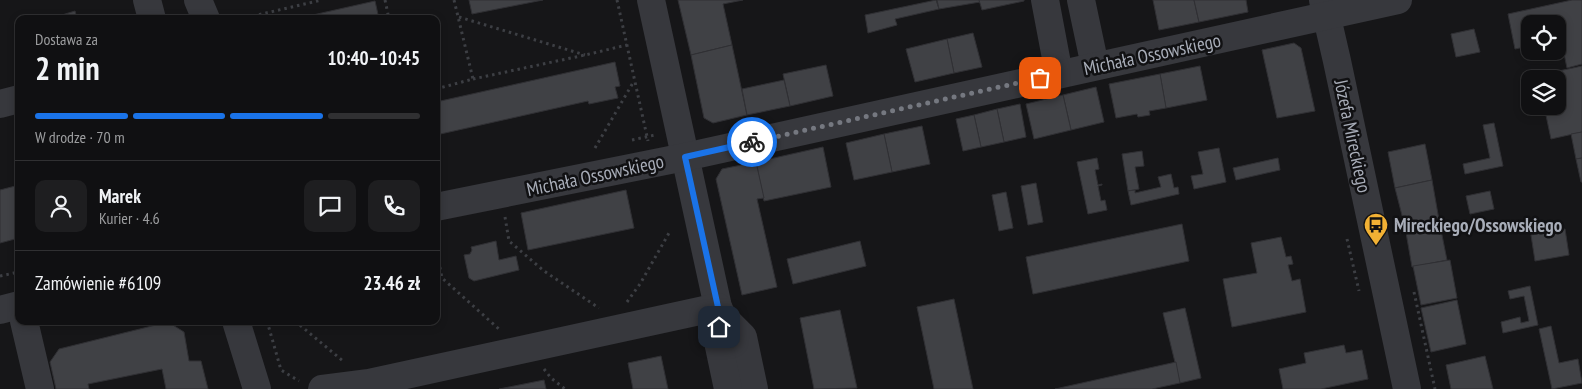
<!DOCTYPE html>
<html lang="pl">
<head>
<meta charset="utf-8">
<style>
  :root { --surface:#101012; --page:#1e1e20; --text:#f1f3f6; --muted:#9c9d9f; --line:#303032; --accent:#1a73e8 }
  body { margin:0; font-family:"PT Sans Narrow",sans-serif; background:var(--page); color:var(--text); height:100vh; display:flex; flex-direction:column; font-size:19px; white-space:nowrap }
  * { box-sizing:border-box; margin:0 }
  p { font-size:16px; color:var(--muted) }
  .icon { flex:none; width:28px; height:28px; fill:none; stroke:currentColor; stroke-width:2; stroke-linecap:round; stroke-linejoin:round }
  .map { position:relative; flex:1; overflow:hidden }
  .drawer { position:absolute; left:15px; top:15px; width:425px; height:310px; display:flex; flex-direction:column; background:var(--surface); border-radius:10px; box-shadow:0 2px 8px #0003,0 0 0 1px var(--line) }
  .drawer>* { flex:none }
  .controls { position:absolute; left:1521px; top:15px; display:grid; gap:10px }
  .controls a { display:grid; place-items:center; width:45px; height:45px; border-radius:10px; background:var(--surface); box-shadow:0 2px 8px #0003,0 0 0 1px var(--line); font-size:25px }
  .pin { position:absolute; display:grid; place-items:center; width:42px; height:42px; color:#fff; margin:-21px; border-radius:10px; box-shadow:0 2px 8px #0006 }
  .courier { position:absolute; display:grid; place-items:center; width:50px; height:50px; margin:-25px; border:4px solid #1a73e8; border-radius:50%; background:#fff; color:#222; box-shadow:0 1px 6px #0007 }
  .head em { font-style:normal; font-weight:800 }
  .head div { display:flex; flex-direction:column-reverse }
  .head { display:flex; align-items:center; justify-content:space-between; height:85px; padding:0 20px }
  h1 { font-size:32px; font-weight:800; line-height:38px }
  .bar { display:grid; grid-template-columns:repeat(4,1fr); gap:8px 5px; align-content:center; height:60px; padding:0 20px }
  .bar i { height:6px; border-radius:4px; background:var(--line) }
  .bar .current { background:var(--accent) }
  .bar p { grid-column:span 4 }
  .line { display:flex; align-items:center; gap:12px; padding:0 20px; border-top:1px solid var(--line) }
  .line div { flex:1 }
  .round { display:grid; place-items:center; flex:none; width:52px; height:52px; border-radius:10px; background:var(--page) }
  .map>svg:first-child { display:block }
</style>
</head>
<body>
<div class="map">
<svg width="1582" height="389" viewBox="0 0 1582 389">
  <rect width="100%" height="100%" fill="#161618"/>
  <!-- building -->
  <g fill="#404145" stroke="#303034">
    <polygon points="469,0 543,0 472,14"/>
    <polygon points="678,0 743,0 723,4 732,45 691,55"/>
    <polygon points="936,0 939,9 895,19 897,25 868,33 865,15"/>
    <polygon points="937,0 979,0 980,2 939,9"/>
    <polygon points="979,0 1024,0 1024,1 982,10"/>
    <polygon points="1153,0 1194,0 1199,22 1159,30"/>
    <polygon points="1194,0 1246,0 1248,12 1199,22"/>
    <polygon points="1572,0 1582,0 1582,64 1567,68 1561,39 1558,40 1558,24 1530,24 1530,46 1515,49 1508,14"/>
    <polygon points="375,1 379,19 295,19"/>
    <polygon points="75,11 77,19 53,19 52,18"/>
    <polygon points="1474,29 1480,52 1456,57 1451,34"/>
    <polygon points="973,33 982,67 954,73 947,39"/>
    <polygon points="947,39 954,73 915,82 906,49"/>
    <polygon points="1294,43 1301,48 1315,111 1277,118 1262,50"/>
    <polygon points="732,45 747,115 713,123 704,118 691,55"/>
    <polygon points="615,62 620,86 615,87 618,98 589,104 588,101 436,135 436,102"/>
    <polygon points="826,65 833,96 790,106 783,74"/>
    <polygon points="1200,66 1207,100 1166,108 1160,74"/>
    <polygon points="1582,66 1582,132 1551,139 1544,106 1558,106 1558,94 1559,91 1558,79 1556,79 1554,72"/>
    <polygon points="1160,74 1166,108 1149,111 1150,115 1138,117 1137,114 1116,118 1109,84"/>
    <polygon points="784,80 790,106 747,115 742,89"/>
    <polygon points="1096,87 1104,122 1071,130 1063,95"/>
    <polygon points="1063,95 1071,130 1034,139 1026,104"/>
    <polygon points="1020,104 1026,137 1004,142 997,109"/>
    <polygon points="997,109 1004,142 981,147 974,115"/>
    <polygon points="974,115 981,147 963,151 956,119"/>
    <polygon points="1494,123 1503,166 1465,174 1463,164 1490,158 1483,125"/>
    <polygon points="922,126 930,164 892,172 884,134"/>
    <polygon points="1582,132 1582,158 1576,159 1571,134"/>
    <polygon points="884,134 892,172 854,180 846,143"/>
    <polygon points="1425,144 1432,180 1395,188 1388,152"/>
    <polygon points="823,147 831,187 764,201 756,162"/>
    <polygon points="1219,148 1226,182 1194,189 1191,176 1203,174 1198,152"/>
    <polygon points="1142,151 1144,166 1135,167 1139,189 1128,191 1122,154"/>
    <polygon points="1097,158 1099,169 1095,170 1098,185 1102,184 1102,185 1098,186 1101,201 1105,200 1107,210 1088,214 1077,162"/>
    <polygon points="1278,158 1280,170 1236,180 1233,168"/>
    <polygon points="1582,158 1582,182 1581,182 1576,159"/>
    <polygon points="756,162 764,198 757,199 777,287 742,295 716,179 722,169"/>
    <polygon points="1171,174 1174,188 1178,187 1179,194 1131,205 1128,191 1135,190 1135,193 1161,187 1158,177"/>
    <polygon points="1432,180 1439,220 1405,227 1395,188"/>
    <polygon points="1036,183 1043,222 1028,225 1021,186"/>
    <polygon points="19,185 19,238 0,243 0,190"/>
    <polygon points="626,190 634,228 528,250 521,213"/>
    <polygon points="1490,191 1494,209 1470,214 1466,196"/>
    <polygon points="1006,192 1013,228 999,231 992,195"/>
    <polygon points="1439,220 1447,260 1412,267 1405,227"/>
    <polygon points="1182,224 1189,261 1033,294 1026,257"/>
    <polygon points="1565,229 1569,255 1535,261 1531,235"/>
    <polygon points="1281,237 1286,257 1291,256 1293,264 1288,265 1292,281 1300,279 1306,312 1232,327 1223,279 1257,273 1251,243"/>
    <polygon points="496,241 499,260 516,256 519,270 474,281 469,278 464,255 470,254 472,250 471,247"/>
    <polygon points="860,241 866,266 793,284 787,259"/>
    <polygon points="1450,260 1457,298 1421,305 1413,266"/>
    <polygon points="1530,286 1538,325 1503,333 1501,322 1520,317 1521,323 1529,321 1524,296 1510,299 1508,291"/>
    <polygon points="954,299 973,389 934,389 917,307"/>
    <polygon points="1457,300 1466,344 1431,352 1421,308"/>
    <polygon points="1185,308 1201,378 1180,383 1163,313"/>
    <polygon points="840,310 857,388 814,389 800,318"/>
    <polygon points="168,322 184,332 189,361 201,361 208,389 166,389 162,369 88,384 89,389 56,389 50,362 59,349"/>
    <polygon points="1551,326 1559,363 1578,359 1582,383 1552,389 1539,329"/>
    <polygon points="1344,345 1346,353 1362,350 1368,379 1321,389 1283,389 1279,369 1306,363 1304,353"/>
    <polygon points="661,356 668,389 633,389 628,363"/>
    <polygon points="1485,356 1493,389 1451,389 1446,365"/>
    <polygon points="1176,362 1180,383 1152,389 1055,389"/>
    <polygon points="544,380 546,389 499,389"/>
  </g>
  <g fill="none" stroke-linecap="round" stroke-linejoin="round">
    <!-- path -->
    <g stroke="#3d3f44" stroke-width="3" stroke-dasharray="2.5 4" stroke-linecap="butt">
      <polyline points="385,0 389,19"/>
      <polyline points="617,0 648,141"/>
      <polyline points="459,17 585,55"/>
      <polyline points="240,19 322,0"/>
      <polyline points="473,79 585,55 627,45"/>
      <polyline points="436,89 473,79 454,0"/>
      <polyline points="632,140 655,135"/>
      <polyline points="595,148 634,81"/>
      <polyline points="505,217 509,241 544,271 599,308"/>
      <polyline points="1347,239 1359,291"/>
      <polyline points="436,248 442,278 500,330"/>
      <polyline points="0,276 19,272"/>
      <polyline points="1414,292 1435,389"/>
      <polyline points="627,302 640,284 669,233"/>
      <polyline points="267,321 281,370 299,381"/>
      <polyline points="295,321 343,361"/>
      <polyline points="544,369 551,378 565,389"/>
    </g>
    <!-- minor -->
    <g stroke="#37383d" stroke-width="28">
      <polyline points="147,0 152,19"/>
      <polyline points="198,0 206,19"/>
      <polyline points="651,0 718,307 722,316 743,337 754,389"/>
      <polyline points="1045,0 1059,74"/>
      <polyline points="1081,0 1095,66"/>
      <polyline points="1323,0 1337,61 1407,389"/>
      <polyline points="0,104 19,99"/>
      <polyline points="436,207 685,157 1398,0"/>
      <polyline points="0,310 19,305"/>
      <polyline points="722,316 717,337 728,389"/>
      <polyline points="24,321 40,389"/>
      <polyline points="236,321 257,389"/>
      <polyline points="322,389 369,383 718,307"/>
    </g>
  </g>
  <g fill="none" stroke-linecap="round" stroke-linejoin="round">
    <!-- done -->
    <polyline stroke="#757880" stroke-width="5" stroke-dasharray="0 9" points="752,142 1040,78"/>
    <!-- route -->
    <polyline stroke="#1a73e8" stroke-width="6" points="719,327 722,316 718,307 685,157 752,142"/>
  </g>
  <!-- icons -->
  <defs>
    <symbol id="bus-pin" viewBox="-11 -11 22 30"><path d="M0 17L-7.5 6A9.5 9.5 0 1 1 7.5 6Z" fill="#f2b134" stroke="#111113"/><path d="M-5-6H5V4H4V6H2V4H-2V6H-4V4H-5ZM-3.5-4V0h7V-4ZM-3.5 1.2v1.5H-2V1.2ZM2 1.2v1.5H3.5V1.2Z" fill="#111"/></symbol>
  </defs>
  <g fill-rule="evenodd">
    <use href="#bus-pin" x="1362" y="211" width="28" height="38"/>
  </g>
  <g text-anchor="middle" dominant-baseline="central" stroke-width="5" stroke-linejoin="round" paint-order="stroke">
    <!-- street labels -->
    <g font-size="19" fill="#a8adb8" stroke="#111113">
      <text transform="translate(1152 54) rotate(-12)">Michała Ossowskiego</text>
      <text transform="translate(1353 136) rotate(78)">Józefa Mireckiego</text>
      <text transform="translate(595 175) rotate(-12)">Michała Ossowskiego</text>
    </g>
    <!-- poi labels -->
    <g font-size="19" font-weight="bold" fill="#a8adb8" stroke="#111113" text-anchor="start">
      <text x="1394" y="225">Mireckiego/Ossowskiego</text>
    </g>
  </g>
</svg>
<div class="controls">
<a><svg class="icon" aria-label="locate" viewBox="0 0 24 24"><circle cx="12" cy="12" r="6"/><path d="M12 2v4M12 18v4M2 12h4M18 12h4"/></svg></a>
<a><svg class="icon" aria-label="layers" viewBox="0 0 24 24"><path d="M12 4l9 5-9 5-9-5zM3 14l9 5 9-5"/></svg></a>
</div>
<div class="pin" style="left:1040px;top:78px;background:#ea580c"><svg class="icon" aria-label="bag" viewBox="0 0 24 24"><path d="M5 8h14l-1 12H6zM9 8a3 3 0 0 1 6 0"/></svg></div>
<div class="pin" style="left:719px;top:327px;background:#1f2937"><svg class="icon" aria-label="home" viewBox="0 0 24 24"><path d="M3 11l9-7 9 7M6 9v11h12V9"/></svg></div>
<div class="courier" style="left:752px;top:142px"><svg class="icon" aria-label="bike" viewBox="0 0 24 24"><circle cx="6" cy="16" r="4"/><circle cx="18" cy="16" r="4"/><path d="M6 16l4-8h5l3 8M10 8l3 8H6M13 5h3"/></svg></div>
<section class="drawer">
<div class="head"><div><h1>2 min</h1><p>Dostawa za</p></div><em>10:40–10:45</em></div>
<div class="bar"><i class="current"></i><i class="current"></i><i class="current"></i><i></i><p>W drodze · 70 m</p></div>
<div class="line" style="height:90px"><a class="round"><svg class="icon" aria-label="person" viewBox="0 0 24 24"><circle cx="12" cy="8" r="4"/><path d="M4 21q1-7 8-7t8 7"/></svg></a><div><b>Marek</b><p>Kurier · 4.6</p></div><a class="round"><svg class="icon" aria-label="chat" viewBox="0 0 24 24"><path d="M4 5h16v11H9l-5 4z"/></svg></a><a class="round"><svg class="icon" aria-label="phone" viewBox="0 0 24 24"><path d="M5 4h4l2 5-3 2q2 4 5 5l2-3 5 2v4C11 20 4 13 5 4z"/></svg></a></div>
<div class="line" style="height:65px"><div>Zamówienie #6109</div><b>23.46 zł</b></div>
</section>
</div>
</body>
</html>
